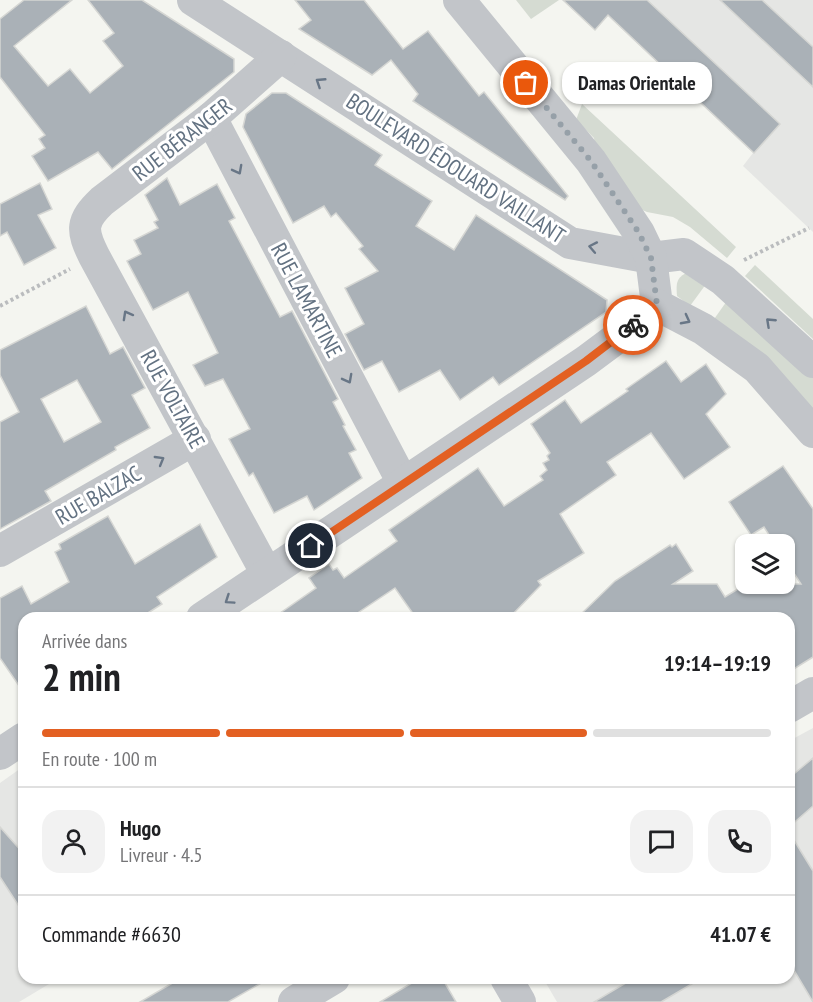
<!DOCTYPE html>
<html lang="fr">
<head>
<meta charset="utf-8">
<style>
  :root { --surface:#fff; --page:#f2f2f2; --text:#202124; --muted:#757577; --line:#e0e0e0; --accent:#e36022 }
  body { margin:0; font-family:"PT Sans Narrow",sans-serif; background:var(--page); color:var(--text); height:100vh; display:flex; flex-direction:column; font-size:22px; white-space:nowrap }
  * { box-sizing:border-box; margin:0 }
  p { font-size:20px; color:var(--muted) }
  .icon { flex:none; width:33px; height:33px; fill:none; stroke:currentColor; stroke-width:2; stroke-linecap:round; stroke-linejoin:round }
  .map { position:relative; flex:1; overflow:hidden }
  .panel { position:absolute; left:18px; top:612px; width:777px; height:372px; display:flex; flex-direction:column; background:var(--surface); border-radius:18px; box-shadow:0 2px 4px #0004 }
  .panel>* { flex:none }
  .tools { position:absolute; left:735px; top:534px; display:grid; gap:12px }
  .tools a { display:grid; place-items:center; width:60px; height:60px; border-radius:12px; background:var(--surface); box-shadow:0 2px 4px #0004; font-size:30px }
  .pin { position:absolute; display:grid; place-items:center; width:51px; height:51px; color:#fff; margin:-26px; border:3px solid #fff; border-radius:50%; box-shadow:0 2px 6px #0007 }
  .courier { position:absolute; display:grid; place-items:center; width:60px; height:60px; margin:-30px; border:4px solid #e36022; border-radius:50%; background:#fff; color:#222; box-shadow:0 2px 8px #0007 }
  .bubble { position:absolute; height:42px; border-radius:18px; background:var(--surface); box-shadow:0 2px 4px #0004; font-size:20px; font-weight:700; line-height:42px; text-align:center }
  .head em { font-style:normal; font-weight:700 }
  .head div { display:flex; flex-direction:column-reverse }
  .head { display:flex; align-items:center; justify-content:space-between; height:102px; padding:0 24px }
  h1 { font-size:39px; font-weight:700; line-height:45px }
  .bar { display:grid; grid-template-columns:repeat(4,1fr); gap:9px 6px; align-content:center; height:72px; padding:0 24px }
  .bar i { height:8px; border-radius:4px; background:var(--line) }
  .bar .selected { background:var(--accent) }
  .bar p { grid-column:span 4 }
  .line { display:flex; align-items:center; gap:15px; padding:0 24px; border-top:2px solid var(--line) }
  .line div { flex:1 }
  .round { display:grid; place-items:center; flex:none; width:63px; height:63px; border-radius:18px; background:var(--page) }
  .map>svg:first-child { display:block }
</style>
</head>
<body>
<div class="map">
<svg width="813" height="1002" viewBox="0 0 813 1002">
  <rect width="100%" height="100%" fill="#f4f5f0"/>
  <!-- built -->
  <g fill="#e5e6e4">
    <polygon points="563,0 813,0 813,232 743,166 753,153 608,16 595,30"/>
    <polygon points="813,728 813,1002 557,1002 543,978 789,978 789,741"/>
    <polygon points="24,766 24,978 59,978 19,1002 0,1002 0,783"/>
  </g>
  <!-- green -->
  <g fill="#d5dbd2">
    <polygon points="516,0 559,0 531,19"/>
    <polygon points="582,104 736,247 727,258 690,227 673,217 647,212 631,205 596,156 594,138 576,120"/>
    <polygon points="755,265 813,319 813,339 745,276"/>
    <path d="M688,272L709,280L690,306L677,296C676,283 676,278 688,272Z"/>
    <polygon points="729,298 813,376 813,417 712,322"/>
  </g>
  <!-- building -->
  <g fill="#aab1b7" stroke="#d5d6d3" stroke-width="1.5" fill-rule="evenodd">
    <polygon points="24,0 72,0 14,46 48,86 70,69 90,93 123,66 103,41 114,33 88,0 142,0 234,59 234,72 112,169 98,152 48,181 32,156 45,148 39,139 45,135 0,77 0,19"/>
    <polygon points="295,0 364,0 403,49 428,31 479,96 484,92 568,196 565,200 413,101 418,94 391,60 372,75 299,29 311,20"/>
    <polygon points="563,0 647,0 780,124 754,153 608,15 595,30"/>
    <polygon points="720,0 762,0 813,47 813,87"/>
    <polygon points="272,93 286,93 382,155 375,165 432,201 416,226 454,250 476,215 607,300 606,312 499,385 493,377 460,400 440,370 399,392 382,361 364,370 345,334 364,324 345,288 378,271 359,249 363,246 336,213 331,217 324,206 293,223 243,127 246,114"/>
    <polygon points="167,178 180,205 217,184 235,218 229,221 280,317 292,311 338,399 333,402 345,425 343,426 356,450 349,453 362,478 314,510 307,496 274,513 253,473 249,476 229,439 250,429 223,379 205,386 193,365 218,353 188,292 153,310 127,261 141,254 134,240 158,228 154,222 158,220 145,195"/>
    <polygon points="40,183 52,209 38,215 56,248 24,265 7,232 0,236 0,204"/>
    <path d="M86,306L110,354L123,347L145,388L132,395L150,428L115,447L116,450L45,491L51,501L0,529V422L19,412L0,375V350ZM77,380L101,422L64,442L41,399Z"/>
    <polygon points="666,361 681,382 706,364 726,394 706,414 730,447 684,479 651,433 607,462 616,475 560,514 584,553 538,581 541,585 509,618 416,618 395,588 350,618 273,618 316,588 309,578 329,564 333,570 337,568 344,578 397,541 389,530 478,468 504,506 543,480 540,476 547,470 543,463 549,460 547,456 550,453 531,424 565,400 581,423 628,391 626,389"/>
    <polygon points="783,466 813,509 813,657 789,672 789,618 577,618 615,581 670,545 672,547 676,544 693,571 673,584 717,584 725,597 746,584 801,584 784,558 784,544 775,544 764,527 751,535 729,502"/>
    <polygon points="108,516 135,564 200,524 217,557 157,597 162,604 140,618 24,618 24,693 0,658 0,598 22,586 31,604 69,582 55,552 61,549 59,544"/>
    <polygon points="813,758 813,806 789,827 789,778"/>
    <polygon points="0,827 24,854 24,914 0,877"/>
    <polygon points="789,832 813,871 813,1002 789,962"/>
    <polygon points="181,978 270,978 228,1002 140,1002"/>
    <polygon points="420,978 442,978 456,1002 380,1002"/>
    <polygon points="634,978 702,978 661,1002 594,1002"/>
  </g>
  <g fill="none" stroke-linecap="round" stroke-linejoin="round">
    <!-- path -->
    <g stroke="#babcbe" stroke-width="4" stroke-dasharray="3 3" stroke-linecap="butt">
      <polyline points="744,260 809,228"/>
      <polyline points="0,306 70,269"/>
    </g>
    <!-- minor -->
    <g stroke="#c2c5c9" stroke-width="32">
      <polyline points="193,0 570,243 651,258 684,254 723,280 813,362"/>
      <polyline points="459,0 591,161 639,233 651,258 657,305 703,329 757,368 813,432"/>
      <polyline points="211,118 403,483"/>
      <polyline points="0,551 195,439"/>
      <path d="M267,574L94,256C81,230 81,221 102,201L211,118L281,56"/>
      <polyline points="202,618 586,361 641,320 657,305"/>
      <polyline points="789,707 813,693"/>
      <polyline points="0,754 24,738"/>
      <polyline points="506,978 520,1002"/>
      <polyline points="294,1002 334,978"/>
    </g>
  </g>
  <!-- one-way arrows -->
  <defs><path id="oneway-chevron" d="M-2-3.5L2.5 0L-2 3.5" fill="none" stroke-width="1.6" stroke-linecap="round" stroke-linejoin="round" transform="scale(1.5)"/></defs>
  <g stroke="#687686">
    <use href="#oneway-chevron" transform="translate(320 82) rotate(-147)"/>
    <use href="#oneway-chevron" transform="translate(238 170) rotate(62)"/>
    <use href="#oneway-chevron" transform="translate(593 247) rotate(-169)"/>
    <use href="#oneway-chevron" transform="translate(127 315) rotate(-119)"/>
    <use href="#oneway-chevron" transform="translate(686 320) rotate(28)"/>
    <use href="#oneway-chevron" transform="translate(770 322) rotate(-137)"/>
    <use href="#oneway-chevron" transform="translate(348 379) rotate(62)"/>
    <use href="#oneway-chevron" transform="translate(160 460) rotate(-30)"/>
    <use href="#oneway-chevron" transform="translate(229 600) rotate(146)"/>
  </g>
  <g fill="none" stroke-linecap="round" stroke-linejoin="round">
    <!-- done -->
    <polyline stroke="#96a0a8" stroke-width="6" stroke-dasharray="0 10.8" points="526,83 591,161 639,233 651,258 657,305 633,325"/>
    <!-- route -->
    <polyline stroke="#e36022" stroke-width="8" points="311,546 586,361 633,325"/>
  </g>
  <g text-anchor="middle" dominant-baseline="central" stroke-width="6" stroke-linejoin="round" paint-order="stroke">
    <!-- street labels -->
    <g font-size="22" fill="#637282" stroke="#fff">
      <text transform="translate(182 139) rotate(-38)">RUE BÉRANGER</text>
      <text transform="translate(456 168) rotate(33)">BOULEVARD ÉDOUARD VAILLANT</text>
      <text transform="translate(307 300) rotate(62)">RUE LAMARTINE</text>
      <text transform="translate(173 399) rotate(61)">RUE VOLTAIRE</text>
      <text transform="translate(98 495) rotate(-30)">RUE BALZAC</text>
    </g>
  </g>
</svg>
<div class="tools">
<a><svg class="icon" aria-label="layers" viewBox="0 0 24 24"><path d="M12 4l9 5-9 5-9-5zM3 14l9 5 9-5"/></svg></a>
</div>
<div class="pin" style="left:526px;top:83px;background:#ea580c"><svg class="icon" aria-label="bag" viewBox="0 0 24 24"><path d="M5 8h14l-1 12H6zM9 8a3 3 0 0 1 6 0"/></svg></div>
<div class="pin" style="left:311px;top:546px;background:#1f2937"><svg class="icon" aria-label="home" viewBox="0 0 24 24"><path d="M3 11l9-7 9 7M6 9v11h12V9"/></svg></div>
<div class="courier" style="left:633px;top:325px"><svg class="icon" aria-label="bike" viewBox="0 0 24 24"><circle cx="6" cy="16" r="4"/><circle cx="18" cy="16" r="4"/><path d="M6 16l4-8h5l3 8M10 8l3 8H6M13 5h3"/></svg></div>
<div class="bubble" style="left:562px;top:62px;width:150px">Damas Orientale</div>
<section class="panel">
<div class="head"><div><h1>2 min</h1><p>Arrivée dans</p></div><em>19:14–19:19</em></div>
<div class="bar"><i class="selected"></i><i class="selected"></i><i class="selected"></i><i></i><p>En route · 100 m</p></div>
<div class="line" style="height:108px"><a class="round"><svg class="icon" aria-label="person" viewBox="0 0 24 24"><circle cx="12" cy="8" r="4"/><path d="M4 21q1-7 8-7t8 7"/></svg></a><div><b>Hugo</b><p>Livreur · 4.5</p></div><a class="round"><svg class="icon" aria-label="chat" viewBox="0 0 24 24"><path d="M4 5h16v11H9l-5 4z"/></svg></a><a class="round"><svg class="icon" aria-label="phone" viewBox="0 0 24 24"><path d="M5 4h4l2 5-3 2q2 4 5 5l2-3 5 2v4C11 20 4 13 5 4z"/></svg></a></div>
<div class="line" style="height:78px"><div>Commande #6630</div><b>41.07 €</b></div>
</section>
</div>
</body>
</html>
